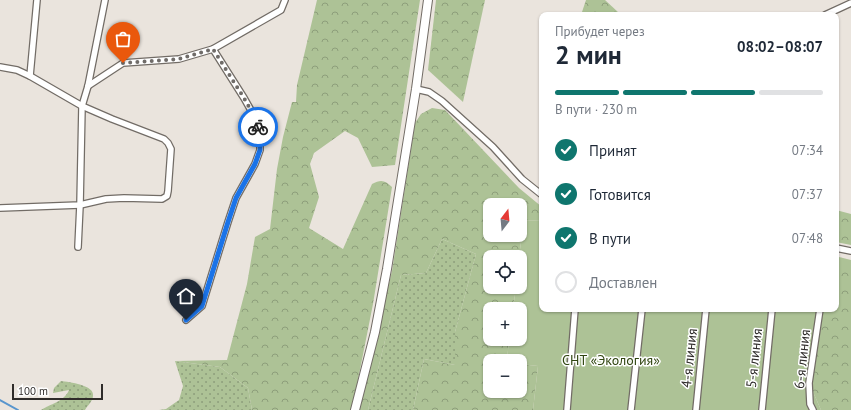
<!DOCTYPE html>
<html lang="ru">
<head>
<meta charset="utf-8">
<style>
  :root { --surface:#fff; --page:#f2f2f3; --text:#1f2937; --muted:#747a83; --line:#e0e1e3; --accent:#0f766e }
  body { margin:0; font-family:"PT Sans",sans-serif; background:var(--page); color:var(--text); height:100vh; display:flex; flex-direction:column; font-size:15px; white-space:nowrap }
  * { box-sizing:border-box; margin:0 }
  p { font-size:13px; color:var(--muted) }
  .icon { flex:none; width:22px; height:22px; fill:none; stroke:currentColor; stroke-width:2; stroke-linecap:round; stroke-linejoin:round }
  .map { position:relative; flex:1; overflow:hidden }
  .details { position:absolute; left:539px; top:12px; width:300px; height:300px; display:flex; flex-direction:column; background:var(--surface); border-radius:8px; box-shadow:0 1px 3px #0004 }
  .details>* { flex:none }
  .needle { width:26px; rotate:16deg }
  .buttons { position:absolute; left:483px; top:198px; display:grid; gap:8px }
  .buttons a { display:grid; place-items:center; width:44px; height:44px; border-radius:8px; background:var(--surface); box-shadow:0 1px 3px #0004; font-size:20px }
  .scale { position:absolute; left:12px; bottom:10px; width:91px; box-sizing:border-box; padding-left:4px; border:2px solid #2f2c2a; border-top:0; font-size:11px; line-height:14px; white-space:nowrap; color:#2f2c2a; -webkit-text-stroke:3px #fff; paint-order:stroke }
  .pin { position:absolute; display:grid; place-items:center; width:34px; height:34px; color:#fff; margin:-41px -17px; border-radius:50% 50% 50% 0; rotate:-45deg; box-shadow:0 0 4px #0007 }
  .pin .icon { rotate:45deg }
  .courier { position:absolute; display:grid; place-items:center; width:40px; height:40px; margin:-20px; border:3px solid #1a73e8; border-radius:50%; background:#fff; color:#222; box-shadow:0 1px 5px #0007 }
  .summary em { font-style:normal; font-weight:800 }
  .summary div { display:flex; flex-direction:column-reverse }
  .summary { display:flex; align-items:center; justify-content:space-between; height:68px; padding:0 16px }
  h1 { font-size:26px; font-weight:800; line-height:30px }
  .bar { display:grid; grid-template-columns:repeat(4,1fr); gap:6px 4px; align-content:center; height:48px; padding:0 16px }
  .bar i { height:5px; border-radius:3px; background:var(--line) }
  .bar .selected { background:var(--accent) }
  .bar p { grid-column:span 4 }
  ol { padding:0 16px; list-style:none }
  li { display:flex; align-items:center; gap:12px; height:44px }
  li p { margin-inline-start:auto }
  li .icon { padding:4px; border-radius:50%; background:var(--accent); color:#fff; stroke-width:4 }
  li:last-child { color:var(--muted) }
  li i { width:22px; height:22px; border:2px solid var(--line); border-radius:50% }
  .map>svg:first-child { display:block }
</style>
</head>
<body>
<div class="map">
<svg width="851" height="410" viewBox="0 0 851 410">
  <defs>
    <pattern id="grass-dots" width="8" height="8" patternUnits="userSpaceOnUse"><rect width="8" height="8" fill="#adc296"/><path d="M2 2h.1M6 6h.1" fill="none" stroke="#8d9e7b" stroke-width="1.8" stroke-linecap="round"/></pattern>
    <pattern id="forest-crowns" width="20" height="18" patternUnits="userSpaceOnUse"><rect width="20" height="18" fill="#adc296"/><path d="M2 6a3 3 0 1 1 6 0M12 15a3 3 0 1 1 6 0" fill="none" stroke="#8d9e7b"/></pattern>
  </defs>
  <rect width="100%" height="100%" fill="#eae4dd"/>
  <!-- grass -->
  <g fill="url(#grass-dots)">
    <polygon points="442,239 476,254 455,332 455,365 424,359 413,410 368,410 401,275 426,273"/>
    <polygon points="175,361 220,367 248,388 252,410 159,410 166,409 179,400 183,386"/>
    <path d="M61,381C69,382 95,385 93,396C93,401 87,406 85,410H41C50,404 64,402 69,390L53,393L54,388Z"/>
  </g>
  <!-- forest -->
  <g fill="url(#forest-crowns)" fill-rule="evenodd">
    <path d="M317,0H420L395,165L372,167L358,138L345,131L314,153L310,164L319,197L309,228L343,249L372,184C381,179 385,180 392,187L373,304L352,410H252L248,388L220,367L175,361L227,360L247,284L255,237L270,229L277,169L283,137L292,102H296L297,85Z"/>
    <polygon points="436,0 485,0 463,102 428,70"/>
    <polygon points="586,0 605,0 619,13 614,15 581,15"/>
    <path d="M432,108L445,110L519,188L542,207V221L524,220L519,257H490V287H516L513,309H490V339H509L507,361H490V391H520V364L538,366L533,410H413L424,359L455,365V332L476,254L442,239L426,273L401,275L368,410H358L392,271L415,123L421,114ZM490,205H520V235H490Z"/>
    <polygon points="836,210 851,214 851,245 836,242"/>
    <polygon points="839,257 851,260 851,410 821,410 810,385 823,309 836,309 836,259"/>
  </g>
  <!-- green -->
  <polygon fill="#adc296" points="524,220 542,221 542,309 823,309 810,385 821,410 533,410 538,366 520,364 520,361 507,361 509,339 520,339 520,309 513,309 516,287 520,287 519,257"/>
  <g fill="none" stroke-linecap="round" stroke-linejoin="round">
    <!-- stream -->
    <polyline stroke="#5895cd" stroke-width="2" points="0,400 18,410"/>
    <defs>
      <g id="street">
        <polyline points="825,15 851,3"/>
        <polyline points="0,67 17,70 30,76 82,106 112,119 164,139 168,143 171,149 168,191 167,196 162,199 124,198 106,199 80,205 0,208"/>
        <polyline points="30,76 37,0"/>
        <polyline points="88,86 123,63 179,59 213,49 281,10 285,0"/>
        <polyline points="416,89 429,92 442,101 493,147 522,179 542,195"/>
        <polyline points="78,247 80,205 82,106 88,86 105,0"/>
        <polyline points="836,248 851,251"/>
        <polyline points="186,320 202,306 228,222 236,198 255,164 260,150 260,133 257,121 244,98 213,49"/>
        <polyline points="567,410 575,309"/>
        <polyline points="631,410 642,309"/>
        <polyline points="696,410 706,309"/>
        <polyline points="762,410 772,309"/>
        <polyline points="813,410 810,404 809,383 820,309"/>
      </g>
      <polyline id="secondary" points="355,410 375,332 387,269 416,89 428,0"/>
    </defs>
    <!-- street casing -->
    <use href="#street" stroke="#726c66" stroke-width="8"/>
    <!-- secondary casing -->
    <use href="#secondary" stroke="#726c66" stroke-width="10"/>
    <!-- street -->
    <use href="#street" stroke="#fff" stroke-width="5.5"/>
    <!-- secondary -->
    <use href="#secondary" stroke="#fff" stroke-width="8"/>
  </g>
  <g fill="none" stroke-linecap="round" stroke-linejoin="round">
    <!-- done -->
    <polyline stroke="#706c69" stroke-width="4" stroke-dasharray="0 7.2" points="123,63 179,59 213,49 244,98 257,121 258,127"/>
    <!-- route -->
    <polyline stroke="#1a73e8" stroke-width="5" points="186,320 202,306 228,222 236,198 255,164 260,150 260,133 258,127"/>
  </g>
  <g text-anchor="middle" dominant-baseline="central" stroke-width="3" stroke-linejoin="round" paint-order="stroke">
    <!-- street labels -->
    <g font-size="14" fill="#2f2c2a" stroke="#fff">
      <text transform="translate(689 358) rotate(-84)">4-я линия</text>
      <text transform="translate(754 358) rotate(-84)">5-я линия</text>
      <text transform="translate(802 359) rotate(-84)">6-я линия</text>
    </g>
    <!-- park labels -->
    <g font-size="14" fill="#304510" stroke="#fff">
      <text x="611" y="360">СНТ «Экология»</text>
    </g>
  </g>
</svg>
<div class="buttons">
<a><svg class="needle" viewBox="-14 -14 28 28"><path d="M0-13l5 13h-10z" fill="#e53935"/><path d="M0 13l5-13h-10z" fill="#747a83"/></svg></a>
<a><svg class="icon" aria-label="locate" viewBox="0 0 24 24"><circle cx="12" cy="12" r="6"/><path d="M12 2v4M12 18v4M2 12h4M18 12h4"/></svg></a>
<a>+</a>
<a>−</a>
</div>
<div class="scale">100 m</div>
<div class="pin" style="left:123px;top:63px;background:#ea580c"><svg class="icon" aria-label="bag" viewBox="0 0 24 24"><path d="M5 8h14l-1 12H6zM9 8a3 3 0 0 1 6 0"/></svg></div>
<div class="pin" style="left:186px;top:320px;background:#1f2937"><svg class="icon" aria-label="home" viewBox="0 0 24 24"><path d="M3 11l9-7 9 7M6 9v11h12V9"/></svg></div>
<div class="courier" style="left:258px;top:127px"><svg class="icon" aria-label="bike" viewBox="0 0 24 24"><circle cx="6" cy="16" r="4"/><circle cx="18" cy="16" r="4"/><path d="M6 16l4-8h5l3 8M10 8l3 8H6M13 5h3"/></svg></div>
<section class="details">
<div class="summary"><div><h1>2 мин</h1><p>Прибудет через</p></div><em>08:02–08:07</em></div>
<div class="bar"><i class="selected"></i><i class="selected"></i><i class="selected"></i><i></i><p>В пути · 230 m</p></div>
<ol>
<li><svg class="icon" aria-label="check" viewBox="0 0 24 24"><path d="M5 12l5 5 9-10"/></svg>Принят<p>07:34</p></li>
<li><svg class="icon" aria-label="check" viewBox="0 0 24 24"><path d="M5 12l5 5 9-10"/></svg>Готовится<p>07:37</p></li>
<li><svg class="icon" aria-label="check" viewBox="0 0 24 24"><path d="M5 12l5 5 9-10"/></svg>В пути<p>07:48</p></li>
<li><i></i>Доставлен</li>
</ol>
</section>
</div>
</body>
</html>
